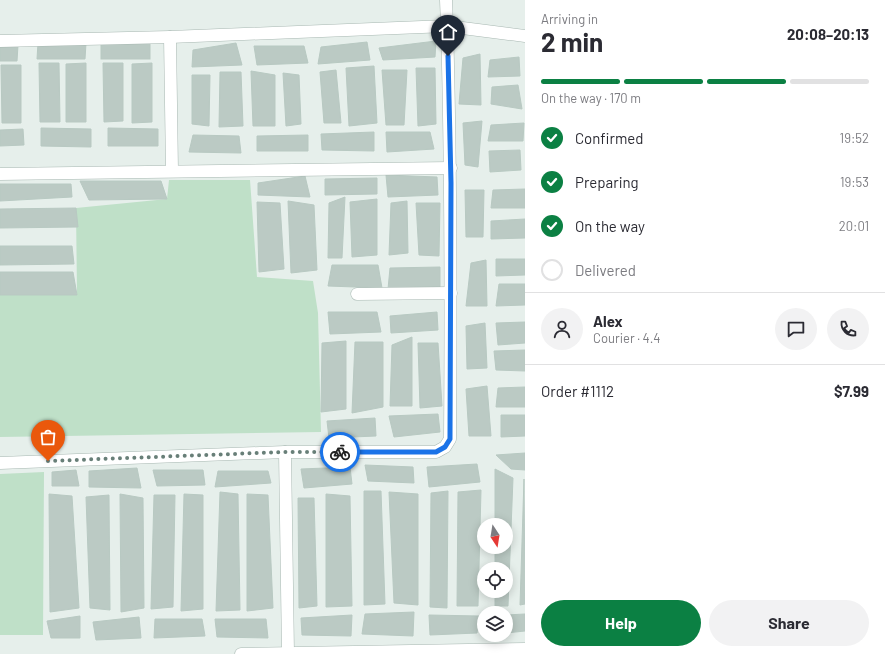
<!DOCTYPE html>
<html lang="en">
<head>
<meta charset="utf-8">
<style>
  :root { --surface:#fff; --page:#f2f2f3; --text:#2b2b33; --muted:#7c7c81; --line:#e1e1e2; --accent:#0b8043 }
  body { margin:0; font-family:Barlow,sans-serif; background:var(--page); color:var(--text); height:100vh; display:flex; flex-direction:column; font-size:15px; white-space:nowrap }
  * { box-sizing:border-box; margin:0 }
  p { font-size:13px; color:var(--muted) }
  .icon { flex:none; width:22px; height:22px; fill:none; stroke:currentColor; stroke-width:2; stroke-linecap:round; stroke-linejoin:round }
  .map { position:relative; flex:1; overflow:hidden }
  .side { display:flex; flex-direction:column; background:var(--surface); width:360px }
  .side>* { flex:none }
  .needle { width:26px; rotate:168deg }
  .fabs { position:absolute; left:477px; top:518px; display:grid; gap:8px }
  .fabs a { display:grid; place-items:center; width:36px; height:36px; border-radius:50%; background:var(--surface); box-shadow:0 2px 10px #0003; font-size:20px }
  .pin { position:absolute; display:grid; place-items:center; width:34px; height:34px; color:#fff; margin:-41px -17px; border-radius:50% 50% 50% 0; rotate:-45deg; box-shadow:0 0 4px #0007 }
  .pin .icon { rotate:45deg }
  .courier { position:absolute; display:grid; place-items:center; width:40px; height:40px; margin:-20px; border:3px solid #1a73e8; border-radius:50%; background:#fff; color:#222; box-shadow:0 1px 5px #0007 }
  .overview em { font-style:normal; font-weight:700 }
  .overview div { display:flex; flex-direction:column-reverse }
  .overview { display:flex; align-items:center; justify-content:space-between; height:68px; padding:0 16px }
  h1 { font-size:26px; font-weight:700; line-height:30px }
  .bar { display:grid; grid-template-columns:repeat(4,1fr); gap:6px 4px; align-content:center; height:48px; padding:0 16px }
  .bar i { height:5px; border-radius:3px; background:var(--line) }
  .bar .selected { background:var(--accent) }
  .bar p { grid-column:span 4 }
  .line { display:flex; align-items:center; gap:10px; padding:0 16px; border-top:1px solid var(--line) }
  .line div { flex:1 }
  .round { display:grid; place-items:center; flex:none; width:42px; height:42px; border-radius:21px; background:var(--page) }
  ol { padding:0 16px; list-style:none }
  li { display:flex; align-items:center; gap:12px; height:44px }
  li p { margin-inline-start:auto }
  li .icon { padding:4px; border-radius:50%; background:var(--accent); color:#fff; stroke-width:4 }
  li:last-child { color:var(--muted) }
  li i { width:22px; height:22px; border:2px solid var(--line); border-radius:50% }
  .primary-button { display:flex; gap:8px; margin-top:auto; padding:8px 16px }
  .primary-button a { flex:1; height:46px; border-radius:24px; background:var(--accent); color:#fff; font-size:16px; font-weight:700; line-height:46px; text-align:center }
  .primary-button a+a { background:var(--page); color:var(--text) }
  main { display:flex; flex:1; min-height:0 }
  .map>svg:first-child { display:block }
</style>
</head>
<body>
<main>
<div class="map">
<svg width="525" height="654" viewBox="0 0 525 654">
  <rect width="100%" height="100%" fill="#e6efeb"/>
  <!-- green -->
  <g fill="#bfe0c8">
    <polygon points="169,180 250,180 257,277 313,281 318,313 321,432 0,437 0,294 77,294 76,208 167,199"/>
    <polygon points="44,472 43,635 0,635 0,474"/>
  </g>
  <!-- building -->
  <g fill="#bbcac4" stroke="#b8c9c2">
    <polygon points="436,41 435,57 383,60 379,48"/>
    <polygon points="367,42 370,60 318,64 321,47"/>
    <polygon points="38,43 86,43 85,59 37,59"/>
    <rect x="101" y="43" width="49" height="16"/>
    <polygon points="236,43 242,65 192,67 193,50"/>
    <polygon points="0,45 18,45 17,61 0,61"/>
    <polygon points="254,46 304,46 308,63 257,65"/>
    <polygon points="480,54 481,105 459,104 463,58"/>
    <polygon points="519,57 520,76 488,77 490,60"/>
    <polygon points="39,63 59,63 60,122 40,122"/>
    <polygon points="86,63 86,122 66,122 66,64"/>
    <polygon points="103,63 123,63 123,121 104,122"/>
    <polygon points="152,63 152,122 132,123 132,64"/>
    <polygon points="1,65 21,65 21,123 2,123"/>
    <polygon points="374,66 377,123 349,126 346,68"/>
    <polygon points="416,68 435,68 436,124 418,126"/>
    <polygon points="336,70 341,123 324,123 320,72"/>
    <polygon points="382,70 407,70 404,125 386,125"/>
    <polygon points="251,71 275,75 275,126 253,126"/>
    <polygon points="220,72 241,72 243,126 219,127"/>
    <polygon points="283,73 299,75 301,124 286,126"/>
    <polygon points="192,75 210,75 209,126 192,124"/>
    <polygon points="518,85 522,109 491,104 492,87"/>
    <polygon points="482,121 478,167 465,165 463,123"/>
    <polygon points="524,123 523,141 488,141 491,125"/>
    <polygon points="41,128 91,129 91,147 41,146"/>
    <polygon points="108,128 158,129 158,146 108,146"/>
    <polygon points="23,129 24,145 0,146 0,130"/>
    <polygon points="374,132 374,151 322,150 321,134"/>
    <polygon points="386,132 430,132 434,149 387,152"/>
    <polygon points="193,135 239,136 241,153 189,152"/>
    <polygon points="308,135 308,151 257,151 257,136"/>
    <polygon points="520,150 521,170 490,172 489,151"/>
    <polygon points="386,175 437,177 438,195 388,197"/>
    <polygon points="305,176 310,197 258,195 258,183"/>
    <polygon points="377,178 377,194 325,195 325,179"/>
    <polygon points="80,181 161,181 167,199 89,200"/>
    <polygon points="0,184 71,184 72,197 0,201"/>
    <polygon points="525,189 525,208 491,208 493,190"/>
    <polygon points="465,190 484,190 483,237 466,237"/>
    <polygon points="345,197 342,258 328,258 329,203"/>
    <polygon points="377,199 377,255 352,257 350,202"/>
    <polygon points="288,201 314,205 317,270 291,273"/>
    <polygon points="407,201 408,253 389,255 391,203"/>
    <polygon points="257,202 280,203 284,269 259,272"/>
    <polygon points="416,203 440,203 439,256 419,255"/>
    <polygon points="76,208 78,227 0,228 0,209"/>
    <polygon points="525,219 525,238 491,239 491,221"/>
    <polygon points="0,246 72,246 74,264 0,265"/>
    <polygon points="496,259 525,259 525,275 496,276"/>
    <polygon points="486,260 487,306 466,306 471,263"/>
    <polygon points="332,265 378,265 382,288 328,286"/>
    <polygon points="440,267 440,288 388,289 390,268"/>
    <polygon points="0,272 73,272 77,295 0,295"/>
    <polygon points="499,284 525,284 525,305 496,306"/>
    <polygon points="328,312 377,312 381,332 330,334"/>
    <polygon points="437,312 438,330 391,333 390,316"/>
    <polygon points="525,322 525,343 498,345 496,323"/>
    <polygon points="485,323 487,368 467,369 466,326"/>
    <polygon points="412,337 412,406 390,406 392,345"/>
    <polygon points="346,341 346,409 321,412 322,343"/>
    <polygon points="355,342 383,342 383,407 352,413"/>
    <polygon points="418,343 438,343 442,406 420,408"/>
    <polygon points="525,350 525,371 496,370 494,351"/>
    <polygon points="487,386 491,436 469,436 466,389"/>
    <polygon points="525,387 525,407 496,407 498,388"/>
    <polygon points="438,414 440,432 394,437 389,416"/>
    <polygon points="501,415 525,415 525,436 501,437"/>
    <polygon points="375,418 376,436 329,438 327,421"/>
    <polygon points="525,453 525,470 511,469 496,455"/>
    <polygon points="477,464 480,482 429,487 427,467"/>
    <polygon points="365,465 413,467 414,483 368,481"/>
    <polygon points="350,467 352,484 304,488 301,469"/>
    <polygon points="137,468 141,488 89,487 89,471"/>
    <polygon points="495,469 513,478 508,606 495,606 495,591 506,591 506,569 495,569 495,547 506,547 506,525 495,525"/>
    <polygon points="76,470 79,486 52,486 52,472"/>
    <polygon points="153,470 203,470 205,485 157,486"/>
    <polygon points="218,471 268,471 271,483 215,487"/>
    <polygon points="524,479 525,604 520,605"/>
    <polygon points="481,490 478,606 457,606 458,492"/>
    <polygon points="364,491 381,491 385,604 364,605"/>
    <polygon points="448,491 447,608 430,607 431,493"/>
    <polygon points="220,492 238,494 240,610 216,611"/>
    <polygon points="389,492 418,494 418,605 394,603"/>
    <polygon points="49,494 72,496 79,608 50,612"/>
    <polygon points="120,494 143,498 144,608 121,612"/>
    <polygon points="184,494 203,495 203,609 181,611"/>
    <polygon points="247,494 268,495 273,608 247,611"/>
    <polygon points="326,494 350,496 352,606 326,607"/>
    <polygon points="109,495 110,610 90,608 86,497"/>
    <polygon points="154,495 175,495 173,607 151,609"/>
    <polygon points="298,498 314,498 317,606 299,608"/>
    <polygon points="414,612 413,636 362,634 365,614"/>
    <polygon points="525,614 525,631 506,633 506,615"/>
    <polygon points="352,615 351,636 302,635 301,618"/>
    <polygon points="429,615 479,616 477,633 430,635"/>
    <polygon points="80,616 80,638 51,638 47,621"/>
    <polygon points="139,617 141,638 96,640 93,622"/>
    <polygon points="155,619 202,619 205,636 154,638"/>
    <polygon points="215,619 266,619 268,638 217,637"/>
  </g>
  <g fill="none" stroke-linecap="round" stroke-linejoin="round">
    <defs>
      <g id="minor">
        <polyline points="170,37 172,171"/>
        <polyline points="0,41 170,37 447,26 446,0"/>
        <polyline points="0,174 451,168"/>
        <polyline points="357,294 451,293"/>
        <polyline points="285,452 288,653"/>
        <path d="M0,463L285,452H436L445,447L450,439C451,302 451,164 447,26L525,36"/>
        <polyline points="241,654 525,649"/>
      </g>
    </defs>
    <!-- minor casing -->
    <use href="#minor" stroke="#a8b8b2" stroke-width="13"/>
    <!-- minor -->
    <use href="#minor" stroke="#fff" stroke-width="12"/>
  </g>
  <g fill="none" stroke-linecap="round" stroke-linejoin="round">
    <!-- done -->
    <polyline stroke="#687f78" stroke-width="4" stroke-dasharray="0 7.2" points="48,461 285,452 340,452"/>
    <!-- route -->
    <polyline stroke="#1a73e8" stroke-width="5" points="340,452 436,452 445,447 450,439 451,183 448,56"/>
  </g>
</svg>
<div class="fabs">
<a><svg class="needle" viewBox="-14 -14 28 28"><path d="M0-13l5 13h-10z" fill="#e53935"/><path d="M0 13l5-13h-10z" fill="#7c7c81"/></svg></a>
<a><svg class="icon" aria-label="locate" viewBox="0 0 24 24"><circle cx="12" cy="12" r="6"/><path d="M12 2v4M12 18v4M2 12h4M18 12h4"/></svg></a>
<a><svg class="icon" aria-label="layers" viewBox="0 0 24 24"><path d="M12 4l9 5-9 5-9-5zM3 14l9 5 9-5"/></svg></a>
</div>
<div class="pin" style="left:48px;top:461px;background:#ea580c"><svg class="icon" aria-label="bag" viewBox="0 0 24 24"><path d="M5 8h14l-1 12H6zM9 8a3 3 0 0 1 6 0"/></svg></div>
<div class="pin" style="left:448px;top:56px;background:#1f2937"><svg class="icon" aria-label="home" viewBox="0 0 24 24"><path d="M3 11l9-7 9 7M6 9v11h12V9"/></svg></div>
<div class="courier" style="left:340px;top:452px"><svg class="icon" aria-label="bike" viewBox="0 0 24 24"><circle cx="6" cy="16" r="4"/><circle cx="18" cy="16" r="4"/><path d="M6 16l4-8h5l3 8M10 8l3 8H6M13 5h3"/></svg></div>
</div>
<section class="side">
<div class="overview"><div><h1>2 min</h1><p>Arriving in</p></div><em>20:08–20:13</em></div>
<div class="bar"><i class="selected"></i><i class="selected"></i><i class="selected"></i><i></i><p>On the way · 170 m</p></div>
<ol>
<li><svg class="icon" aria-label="check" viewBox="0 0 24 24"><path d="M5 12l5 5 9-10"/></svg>Confirmed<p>19:52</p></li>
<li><svg class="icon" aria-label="check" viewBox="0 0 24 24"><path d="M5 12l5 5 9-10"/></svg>Preparing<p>19:53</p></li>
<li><svg class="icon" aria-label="check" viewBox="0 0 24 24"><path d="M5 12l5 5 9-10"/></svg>On the way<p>20:01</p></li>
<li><i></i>Delivered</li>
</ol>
<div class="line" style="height:72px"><a class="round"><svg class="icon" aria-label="person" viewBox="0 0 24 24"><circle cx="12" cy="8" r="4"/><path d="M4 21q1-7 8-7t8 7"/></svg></a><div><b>Alex</b><p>Courier · 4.4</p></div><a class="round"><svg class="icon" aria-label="chat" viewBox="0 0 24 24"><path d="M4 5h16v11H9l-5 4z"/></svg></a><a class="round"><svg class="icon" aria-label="phone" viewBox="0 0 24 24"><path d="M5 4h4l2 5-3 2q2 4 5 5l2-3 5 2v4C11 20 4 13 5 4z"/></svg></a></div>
<div class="line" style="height:52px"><div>Order #1112</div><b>$7.99</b></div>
<div class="primary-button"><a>Help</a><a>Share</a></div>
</section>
</main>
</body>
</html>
